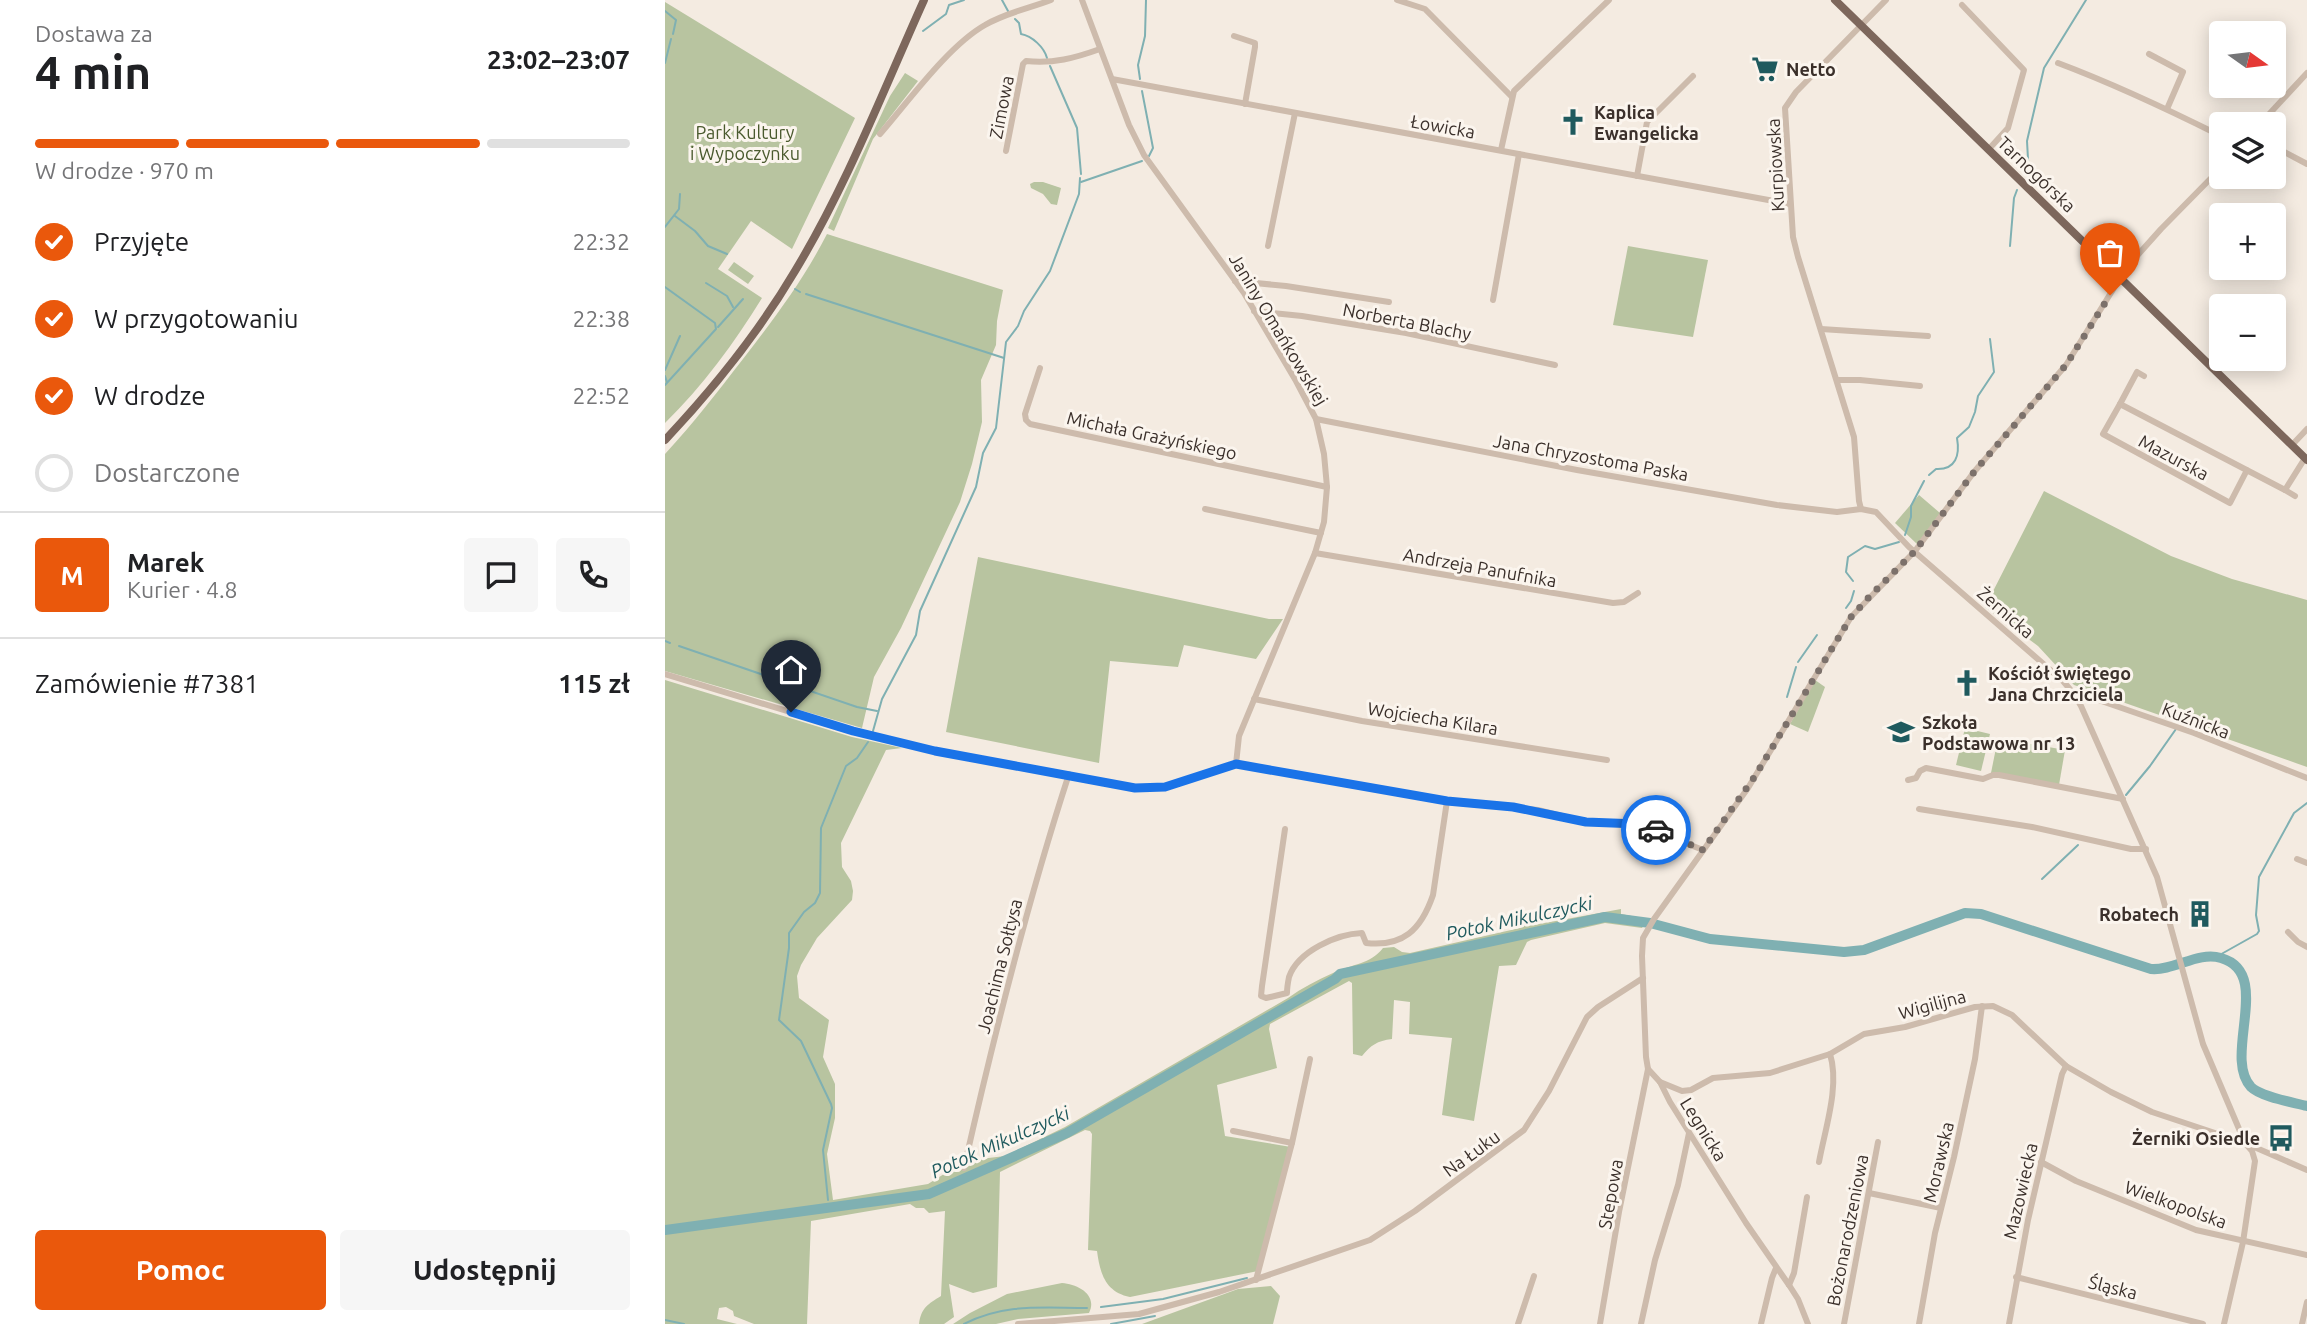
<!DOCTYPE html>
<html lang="pl">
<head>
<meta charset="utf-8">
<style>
  :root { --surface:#fff; --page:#f6f6f6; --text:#202124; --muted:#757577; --line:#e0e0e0; --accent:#ea580c }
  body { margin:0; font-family:Ubuntu,sans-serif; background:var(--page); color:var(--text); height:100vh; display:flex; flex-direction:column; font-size:26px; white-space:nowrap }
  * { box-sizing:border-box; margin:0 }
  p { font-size:23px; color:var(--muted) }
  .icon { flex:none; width:38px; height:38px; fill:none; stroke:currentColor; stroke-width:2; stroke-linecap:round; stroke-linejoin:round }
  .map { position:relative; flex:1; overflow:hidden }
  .details { display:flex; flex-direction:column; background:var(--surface); width:665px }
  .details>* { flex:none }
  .needle { width:46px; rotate:104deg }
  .buttons { position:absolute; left:1544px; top:21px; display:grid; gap:14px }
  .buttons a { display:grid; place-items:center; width:77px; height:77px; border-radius:7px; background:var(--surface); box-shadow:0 4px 18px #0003; font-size:35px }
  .pin { position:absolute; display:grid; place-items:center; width:60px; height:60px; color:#fff; margin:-72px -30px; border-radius:50% 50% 50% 0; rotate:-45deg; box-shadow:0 0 7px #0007 }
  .pin .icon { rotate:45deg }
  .courier { position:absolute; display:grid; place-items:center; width:70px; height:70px; margin:-35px; border:5px solid #1a73e8; border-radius:50%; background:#fff; color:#222; box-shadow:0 2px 9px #0007 }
  .headline em { font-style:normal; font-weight:700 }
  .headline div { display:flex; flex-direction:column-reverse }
  .headline { display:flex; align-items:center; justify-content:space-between; height:119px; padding:0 35px }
  h1 { font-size:46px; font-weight:700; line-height:52px }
  .bar { display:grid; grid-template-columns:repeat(4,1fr); gap:10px 7px; align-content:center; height:84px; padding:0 35px }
  .bar i { height:9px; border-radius:5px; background:var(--line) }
  .bar .current { background:var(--accent) }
  .bar p { grid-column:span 4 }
  .line { display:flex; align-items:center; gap:18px; padding:0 35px; border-top:2px solid var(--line) }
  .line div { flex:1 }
  .round { display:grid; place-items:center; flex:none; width:74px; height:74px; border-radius:7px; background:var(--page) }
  ol { padding:0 35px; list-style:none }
  li { display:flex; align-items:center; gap:21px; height:77px }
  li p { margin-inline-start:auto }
  li .icon { padding:7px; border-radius:50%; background:var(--accent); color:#fff; stroke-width:4 }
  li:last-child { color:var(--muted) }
  li i { width:38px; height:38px; border:4px solid var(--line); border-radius:50% }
  .primary-button { display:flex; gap:14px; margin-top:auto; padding:14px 35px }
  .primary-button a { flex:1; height:80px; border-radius:7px; background:var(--accent); color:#fff; font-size:28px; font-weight:700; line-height:80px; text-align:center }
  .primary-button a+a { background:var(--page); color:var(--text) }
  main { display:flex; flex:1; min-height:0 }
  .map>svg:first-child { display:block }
</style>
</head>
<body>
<main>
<section class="details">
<div class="headline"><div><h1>4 min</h1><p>Dostawa za</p></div><em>23:02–23:07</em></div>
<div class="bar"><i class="current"></i><i class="current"></i><i class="current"></i><i></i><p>W drodze · 970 m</p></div>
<ol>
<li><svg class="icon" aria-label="check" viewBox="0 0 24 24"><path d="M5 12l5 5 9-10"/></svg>Przyjęte<p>22:32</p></li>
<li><svg class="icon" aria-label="check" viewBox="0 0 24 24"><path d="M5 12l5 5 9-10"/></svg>W przygotowaniu<p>22:38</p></li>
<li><svg class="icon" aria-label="check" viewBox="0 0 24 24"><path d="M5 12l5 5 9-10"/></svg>W drodze<p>22:52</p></li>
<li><i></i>Dostarczone</li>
</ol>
<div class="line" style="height:126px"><b class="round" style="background:var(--accent);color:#fff">M</b><div><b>Marek</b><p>Kurier · 4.8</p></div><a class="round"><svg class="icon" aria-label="chat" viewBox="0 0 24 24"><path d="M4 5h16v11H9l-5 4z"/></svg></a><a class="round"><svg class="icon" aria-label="phone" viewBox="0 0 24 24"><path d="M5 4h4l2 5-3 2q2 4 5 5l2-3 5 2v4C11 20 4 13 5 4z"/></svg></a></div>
<div class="line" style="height:91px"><div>Zamówienie #7381</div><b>115 zł</b></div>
<div class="primary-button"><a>Pomoc</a><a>Udostępnij</a></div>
</section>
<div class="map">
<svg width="1642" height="1324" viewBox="0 0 1642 1324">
  <rect width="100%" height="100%" fill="#f4ebe1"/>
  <!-- green -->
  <g fill="#b8c4a0">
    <path d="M0,2L190,118L127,249L86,221L53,269L97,298C70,342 37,387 0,423Z"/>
    <polygon points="240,73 253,81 208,139 169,231 163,228 225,96"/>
    <polygon points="369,182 378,182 396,188 392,205 386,204 378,194 366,188 365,184"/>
    <path d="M162,234L338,290L332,321L331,345L316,380L317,422L307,464L295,502L236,628L209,677L197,728L0,671V454C28,424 53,391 78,359C109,319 139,279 162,234Z"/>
    <polygon points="963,246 1043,260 1028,337 948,325"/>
    <polygon points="69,262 89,276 83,284 63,270"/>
    <polygon points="1379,491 1506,556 1567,579 1642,600 1642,767 1409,685 1373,646 1320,607"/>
    <polygon points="1254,495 1275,513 1253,545 1230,523"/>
    <polygon points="313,557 604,619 618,619 591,659 519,645 513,667 445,661 434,763 281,732"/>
    <path d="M0,680L187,737L237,748L221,750L176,843L177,867L186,881L188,891L187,900L152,938L136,965L132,976L134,998L164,1020L158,1057L170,1084V1118L162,1154L168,1200L263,1184L287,1169L294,1172L307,1160L340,1156L400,1127L623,998C637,988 652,980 668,973C686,964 705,965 718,948L729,947L737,952L745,953L855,928L862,924L868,914L867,923L869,925L956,909V914L983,919L977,928L940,923L866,940L862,942L851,965L834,966L809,1121L777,1115L787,1038L744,1034L745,1002L729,1000L727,1039C712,1041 706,1045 697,1056L688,1054L687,983L684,981L605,1024L604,1029L612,1068L552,1085L560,1136L626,1147L593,1271L465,1297C440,1292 435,1273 432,1251L423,1250L427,1134L425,1131L420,1130L335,1172L332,1287L308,1293L284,1284L289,1317L279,1324H254C256,1308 263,1304 276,1296L280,1211L264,1213L259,1208H251L245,1204L146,1221L142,1324H89L69,1316L68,1311L61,1307L54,1308L52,1319L72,1324H0Z"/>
    <polygon points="1150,680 1160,687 1143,732 1125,724"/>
    <polygon points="1300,728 1325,734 1316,771 1291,765"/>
    <polygon points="1333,738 1400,750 1394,785 1326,773"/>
    <path d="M397,1283C413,1284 433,1295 424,1313L353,1319L331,1324H288L305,1313L342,1294Z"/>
    <polygon points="606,1286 615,1296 608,1324 477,1324 573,1289"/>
  </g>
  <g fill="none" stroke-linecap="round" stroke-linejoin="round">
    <!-- stream -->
    <g stroke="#7fb0b2" stroke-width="2">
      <polyline points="337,0 343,11"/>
      <polyline points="0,11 11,20 8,34"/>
      <path d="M350,19L354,23L356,34C367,36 379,47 382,58"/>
      <polyline points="258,31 281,14 284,5 299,0"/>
      <polyline points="0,63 6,39"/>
      <polyline points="385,66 412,128 416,174"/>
      <polyline points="475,79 473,65 480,36 481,0"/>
      <polyline points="477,91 488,148 484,156"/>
      <polyline points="1364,177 1362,141 1379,68 1421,0"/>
      <polyline points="416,182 477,161"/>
      <polyline points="10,216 30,231 43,246 62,254"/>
      <polyline points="0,227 14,209 15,194"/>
      <polyline points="1345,246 1349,198 1352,190"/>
      <polyline points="41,283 62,296 68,307"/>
      <polyline points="0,287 50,323 51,329 0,385"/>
      <polyline points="130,289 135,292"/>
      <polyline points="141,294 339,358"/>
      <polyline points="53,327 78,299"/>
      <polyline points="0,370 15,336"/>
      <polyline points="0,376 2,382"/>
      <path d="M1264,475L1271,469C1291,470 1295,455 1292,438L1304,427L1310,412L1313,396L1329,372L1325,339"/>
      <polyline points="1240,535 1246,517 1246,506 1259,481"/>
      <polyline points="1188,581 1181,572 1183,557 1200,546 1210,549 1234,542"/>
      <polyline points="1181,608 1186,601 1189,591"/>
      <polyline points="0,641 5,643"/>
      <polyline points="14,646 192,707 212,711"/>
      <polyline points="1133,662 1152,635"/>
      <polyline points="1122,697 1131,667"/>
      <polyline points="208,731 217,699 251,635 255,611 311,487 318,453 331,428 341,342 353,326 359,311 385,271 414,194 415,178"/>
      <polyline points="1461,795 1485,766 1511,729"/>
      <polyline points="1377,879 1413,845"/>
      <polyline points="996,927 997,924"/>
      <polyline points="1551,957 1592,934 1594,931 1591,915 1594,877 1629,813 1642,803"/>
      <polyline points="163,1200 158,1150 167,1108 166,1104 136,1041 114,1020 124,948 124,933 139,912 150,903 155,893 156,828 181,766 192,758 203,742"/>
      <polyline points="163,1206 163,1209"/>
      <polyline points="436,1307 498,1299 582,1278"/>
      <polyline points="0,1320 19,1324"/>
      <path d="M299,1324C340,1303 377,1308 422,1308"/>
      <polyline points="446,1324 490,1316"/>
    </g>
    <!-- river -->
    <path stroke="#7fb0b2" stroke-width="10" d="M0,1230L264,1194L402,1133L670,979L675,974L940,917L985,923L1045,939L1179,952L1199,950L1300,913L1316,914L1486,969C1509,971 1533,951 1556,958C1609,973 1557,1056 1586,1087C1596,1097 1627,1102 1642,1106"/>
    <!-- minor -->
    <g stroke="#cdbbac" stroke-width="6">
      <polyline points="417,0 464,125 479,155 579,293 631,381 651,419 659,454 662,487 659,522 650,553 574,736 571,764"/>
      <polyline points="732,0 760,9 847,97"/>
      <polyline points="1297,5 1359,70 1343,128 1324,149"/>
      <polyline points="569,36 590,43 590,47 580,104"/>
      <polyline points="1484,54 1518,72 1502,109"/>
      <path d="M1393,63C1449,84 1502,109 1556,136"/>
      <polyline points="447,79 1125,204"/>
      <polyline points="1595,124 1642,73"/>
      <path d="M215,134C243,102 283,46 320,25C340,13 365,8 386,0"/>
      <polyline points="1608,146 1642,164"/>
      <polyline points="836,150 849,91 944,0"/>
      <path d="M341,151L358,64L361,61C388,64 410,58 435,49"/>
      <polyline points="972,176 982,122 1028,76"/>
      <polyline points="603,246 630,113"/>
      <polyline points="570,281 621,286 724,302"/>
      <polyline points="828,300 854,154"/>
      <polyline points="589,311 637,316 741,333 890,365"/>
      <polyline points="1156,329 1263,336"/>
      <polyline points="375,368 360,414 361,420 365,424 662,487"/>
      <polyline points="1172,380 1195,380 1255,386"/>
      <polyline points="1455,404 1472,372 1479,376"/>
      <polyline points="651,419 912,470 1112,505 1172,512 1196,509 1211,512 1244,547 1398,681 1409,694 1416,706 1492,877 1538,1044 1580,1143 1587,1151 1590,1161 1578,1242 1559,1324"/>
      <polyline points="1627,445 1642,429"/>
      <polyline points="1582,470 1565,503 1438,434 1455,404 1620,490 1640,458"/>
      <polyline points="1620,490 1630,496"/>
      <polyline points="540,509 656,533"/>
      <polyline points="1196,509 1194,501 1189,437 1133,257 1128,237 1120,108 1131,92 1221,0"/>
      <polyline points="650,553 948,603 959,602 973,593"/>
      <polyline points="0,674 188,731 270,751 470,788 500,787 571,764 586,766 782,801 873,810 921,822 973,824 1038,850"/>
      <polyline points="1409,694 1419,695 1529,733 1642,778"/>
      <polyline points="589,699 697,721 942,760"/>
      <polyline points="1243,780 1251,778 1255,771 1261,768 1318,779 1328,775 1334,775 1458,799"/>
      <polyline points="1254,809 1367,827 1466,849 1481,849"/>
      <path d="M620,829L597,986L596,996L601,998L622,993C622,988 623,982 624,977C633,951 672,934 697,933L701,943C738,947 756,930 768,895L782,801"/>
      <polyline points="1632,859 1642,863"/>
      <polyline points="1623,932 1633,942 1642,947"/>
      <polyline points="995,1082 1017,1091 1026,1090 1048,1078 1105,1073 1165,1054 1199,1034 1240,1027 1310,1007 1328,1006 1347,1015 1401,1066 1446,1092 1487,1112 1580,1143 1642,1170"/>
      <polyline points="568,1131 627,1143"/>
      <path d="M1154,1162C1160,1129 1175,1086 1165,1054"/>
      <polyline points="1376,1162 1411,1181 1531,1230 1642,1255"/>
      <path d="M299,1168C329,1035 362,903 404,774"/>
      <polyline points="1204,1193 1276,1208"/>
      <polyline points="1351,1277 1538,1324"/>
      <polyline points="591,1280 627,1143 645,1059"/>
      <polyline points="1124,1285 1129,1273 1142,1197"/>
      <polyline points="353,1324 474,1314 554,1292 705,1240 750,1211 859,1130 884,1091 922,1017 933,1007 978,978"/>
      <polyline points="853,1324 869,1276"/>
      <polyline points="935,1324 954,1212 983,1069"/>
      <polyline points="976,1324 990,1260 1013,1185 1024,1133"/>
      <polyline points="1096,1324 1107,1278 1111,1268"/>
      <polyline points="1143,1324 1133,1299 1124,1285 1081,1223 1005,1102 995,1082 983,1069 981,1057 977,956 978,938 989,919 1083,788 1186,617 1250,551 1309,472 1401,365 1462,267 1496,229 1556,168"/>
      <polyline points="1179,1324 1213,1142"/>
      <polyline points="1254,1324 1270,1233 1289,1157 1310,1059 1317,1006"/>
      <polyline points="1344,1324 1363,1220 1397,1074 1401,1066"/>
      <polyline points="1637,1324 1642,1302"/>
    </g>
    <!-- major -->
    <g stroke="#7d675c" stroke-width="8">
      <polyline points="1170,0 1642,460"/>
      <path d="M0,440C49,388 94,332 130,271C182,185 218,91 259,0"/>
    </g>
  </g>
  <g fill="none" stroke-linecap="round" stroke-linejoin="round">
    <!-- done -->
    <polyline stroke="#7c716b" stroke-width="7" stroke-dasharray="0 12.6" points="991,830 1038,850 1090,776 1186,617 1205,596 1250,551 1309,472 1401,365 1445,295"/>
    <!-- route -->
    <polyline stroke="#1a73e8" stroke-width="9" points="126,712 188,731 270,751 470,788 500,787 571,764 782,801 848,807 921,822 973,824 991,830"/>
  </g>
  <!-- icons -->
  <defs>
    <symbol id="supermarket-bare" viewBox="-9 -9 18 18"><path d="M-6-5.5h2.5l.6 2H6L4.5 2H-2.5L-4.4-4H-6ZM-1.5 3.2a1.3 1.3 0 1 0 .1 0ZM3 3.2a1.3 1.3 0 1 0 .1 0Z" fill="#1f5a5e" stroke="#fbf5ee" stroke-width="2.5" paint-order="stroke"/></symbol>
    <symbol id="church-bare" viewBox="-9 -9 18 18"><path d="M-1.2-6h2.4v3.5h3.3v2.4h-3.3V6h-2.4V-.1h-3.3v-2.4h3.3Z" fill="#1f5a5e" stroke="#fbf5ee" stroke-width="2.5" paint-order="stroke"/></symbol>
    <symbol id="school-bare" viewBox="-9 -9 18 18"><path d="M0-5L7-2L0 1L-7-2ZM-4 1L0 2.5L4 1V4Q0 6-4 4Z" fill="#1f5a5e" stroke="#fbf5ee" stroke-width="2.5" paint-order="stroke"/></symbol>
    <symbol id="building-bare" viewBox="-9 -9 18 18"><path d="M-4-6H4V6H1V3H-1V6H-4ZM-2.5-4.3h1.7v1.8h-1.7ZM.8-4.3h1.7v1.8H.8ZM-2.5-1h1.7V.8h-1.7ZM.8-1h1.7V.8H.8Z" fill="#1f5a5e" stroke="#fbf5ee" stroke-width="2.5" paint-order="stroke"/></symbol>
    <symbol id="bus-bare" viewBox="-9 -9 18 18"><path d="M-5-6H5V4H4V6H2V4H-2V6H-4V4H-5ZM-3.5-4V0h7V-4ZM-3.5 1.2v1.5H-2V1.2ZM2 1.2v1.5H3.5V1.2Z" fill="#1f5a5e" stroke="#fbf5ee" stroke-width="2.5" paint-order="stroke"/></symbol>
  </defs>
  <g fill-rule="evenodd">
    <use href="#supermarket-bare" x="1081" y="50" width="38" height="38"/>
    <use href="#church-bare" x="889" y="103" width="38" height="38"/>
    <use href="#church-bare" x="1283" y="664" width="38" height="38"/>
    <use href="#school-bare" x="1217" y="713" width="38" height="38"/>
    <use href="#building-bare" x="1516" y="895" width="38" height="38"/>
    <use href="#bus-bare" x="1597" y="1119" width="38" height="38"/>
  </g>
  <g text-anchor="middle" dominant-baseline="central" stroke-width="6" stroke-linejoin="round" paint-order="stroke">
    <!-- poi labels -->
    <g font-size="18" font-weight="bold" fill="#3b302b" stroke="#fbf5ee" text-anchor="start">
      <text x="1121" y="69">Netto</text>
      <text x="929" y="112">Kaplica<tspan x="929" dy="21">Ewangelicka</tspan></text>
      <text x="1323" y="673">Kościół świętego<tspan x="1323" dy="21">Jana Chrzciciela</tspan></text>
      <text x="1257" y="722">Szkoła<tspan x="1257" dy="21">Podstawowa nr 13</tspan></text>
      <text x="1514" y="914" text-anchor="end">Robatech</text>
      <text x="1595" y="1138" text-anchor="end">Żerniki Osiedle</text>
    </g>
    <!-- street labels -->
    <g font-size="18" fill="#3b302b" stroke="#fbf5ee">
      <text transform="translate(336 107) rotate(-79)">Zimowa</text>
      <text transform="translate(778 126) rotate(10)">Łowicka</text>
      <text transform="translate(1110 165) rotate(-93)">Kurpiowska</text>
      <text transform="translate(1372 174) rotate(44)">Tarnogórska</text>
      <text transform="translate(742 321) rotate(11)">Norberta Blachy</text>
      <text transform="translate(614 329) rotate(59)">Janiny Omańkowskiej</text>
      <text transform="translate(487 435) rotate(12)">Michała Grażyńskiego</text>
      <text transform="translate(926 457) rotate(10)">Jana Chryzostoma Paska</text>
      <text transform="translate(1509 457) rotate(28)">Mazurska</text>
      <text transform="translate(815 567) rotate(10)">Andrzeja Panufnika</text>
      <text transform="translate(1341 612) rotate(41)">Żernicka</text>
      <text transform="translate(768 718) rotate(9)">Wojciecha Kilara</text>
      <text transform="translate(1531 720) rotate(21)">Kuźnicka</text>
      <text transform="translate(334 966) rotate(-76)">Joachima Sołtysa</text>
      <text transform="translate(1267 1004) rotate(-15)">Wigilijna</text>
      <text transform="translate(1039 1129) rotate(58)">Legnicka</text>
      <text transform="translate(806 1153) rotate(-36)">Na Łuku</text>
      <text transform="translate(1273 1162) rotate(-77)">Morawska</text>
      <text transform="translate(1355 1191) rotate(-77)">Mazowiecka</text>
      <text transform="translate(945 1194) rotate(-80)">Stepowa</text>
      <text transform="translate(1511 1204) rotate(20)">Wielkopolska</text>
      <text transform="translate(1182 1230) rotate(-79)">Bożonarodzeniowa</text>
      <text transform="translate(1448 1287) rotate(14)">Śląska</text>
    </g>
    <!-- park labels -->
    <g font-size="18" fill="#4a5a2e" stroke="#fbf5ee">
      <text x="80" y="132">Park Kultury<tspan x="80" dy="21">i Wypoczynku</tspan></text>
    </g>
    <!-- water labels -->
    <g font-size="19" font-style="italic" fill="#1f5a5e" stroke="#fbf5ee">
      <text transform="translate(854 918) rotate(-12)">Potok Mikulczycki</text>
      <text transform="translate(335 1142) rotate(-24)">Potok Mikulczycki</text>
    </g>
  </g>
</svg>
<div class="buttons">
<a><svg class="needle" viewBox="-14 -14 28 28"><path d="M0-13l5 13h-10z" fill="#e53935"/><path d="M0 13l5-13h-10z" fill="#757577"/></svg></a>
<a><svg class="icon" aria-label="layers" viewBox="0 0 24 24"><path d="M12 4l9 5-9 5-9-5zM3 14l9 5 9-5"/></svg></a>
<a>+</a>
<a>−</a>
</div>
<div class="pin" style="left:1445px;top:295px;background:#ea580c"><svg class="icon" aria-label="bag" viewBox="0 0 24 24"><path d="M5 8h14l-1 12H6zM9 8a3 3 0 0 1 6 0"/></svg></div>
<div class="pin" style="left:126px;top:712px;background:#1f2937"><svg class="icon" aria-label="home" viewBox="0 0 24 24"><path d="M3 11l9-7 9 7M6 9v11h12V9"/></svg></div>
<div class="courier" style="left:991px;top:830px"><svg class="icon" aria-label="car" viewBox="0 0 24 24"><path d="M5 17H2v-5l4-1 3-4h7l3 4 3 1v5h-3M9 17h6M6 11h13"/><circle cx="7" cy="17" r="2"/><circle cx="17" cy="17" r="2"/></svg></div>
</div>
</main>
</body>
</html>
